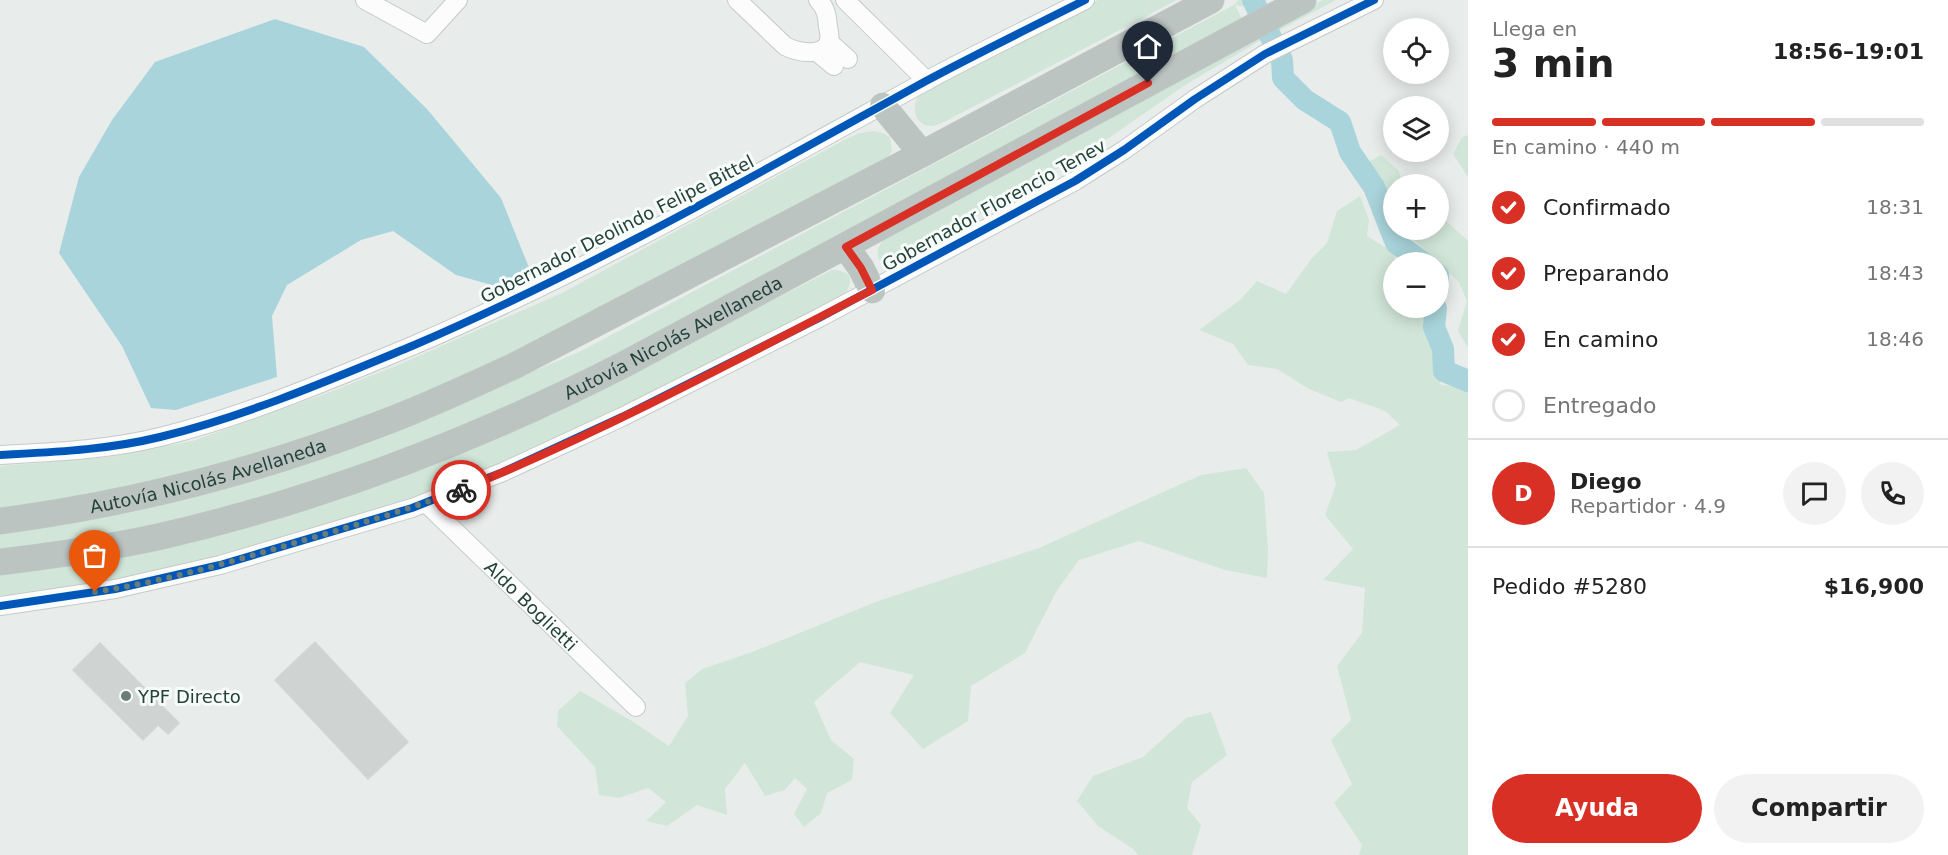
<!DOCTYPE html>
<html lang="es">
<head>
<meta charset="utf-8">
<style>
  :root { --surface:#fff; --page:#f2f2f2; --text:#222; --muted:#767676; --line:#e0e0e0; --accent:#d93025 }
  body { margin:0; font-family:"DejaVu Sans",sans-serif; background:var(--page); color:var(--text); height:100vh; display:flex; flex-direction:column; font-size:22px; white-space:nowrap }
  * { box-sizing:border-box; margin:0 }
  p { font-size:20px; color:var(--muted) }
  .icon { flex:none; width:33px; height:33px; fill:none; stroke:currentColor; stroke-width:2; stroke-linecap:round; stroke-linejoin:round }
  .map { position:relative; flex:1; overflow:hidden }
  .sheet { display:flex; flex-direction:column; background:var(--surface); width:480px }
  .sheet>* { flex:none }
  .tools { position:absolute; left:1383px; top:18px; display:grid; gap:12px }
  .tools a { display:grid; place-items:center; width:66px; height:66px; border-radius:50%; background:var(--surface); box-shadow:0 3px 15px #0003; font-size:30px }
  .pin { position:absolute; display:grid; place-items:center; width:51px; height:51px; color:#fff; margin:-62px -26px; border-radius:50% 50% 50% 0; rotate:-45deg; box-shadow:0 0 6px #0007 }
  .pin .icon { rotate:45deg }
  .courier { position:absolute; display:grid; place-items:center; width:60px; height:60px; margin:-30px; border:4px solid #d93025; border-radius:50%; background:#fff; color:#222; box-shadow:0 2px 8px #0007 }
  .overview em { font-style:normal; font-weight:700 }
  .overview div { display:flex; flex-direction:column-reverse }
  .overview { display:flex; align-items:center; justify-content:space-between; height:102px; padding:0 24px }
  h1 { font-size:39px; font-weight:700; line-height:45px }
  .bar { display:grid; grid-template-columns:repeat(4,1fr); gap:9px 6px; align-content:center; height:72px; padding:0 24px }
  .bar i { height:8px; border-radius:4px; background:var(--line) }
  .bar .current { background:var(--accent) }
  .bar p { grid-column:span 4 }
  .line { display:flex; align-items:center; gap:15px; padding:0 24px; border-top:2px solid var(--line) }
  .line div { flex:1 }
  .round { display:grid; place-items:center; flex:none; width:63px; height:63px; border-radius:32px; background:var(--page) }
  ol { padding:0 24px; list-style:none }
  li { display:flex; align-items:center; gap:18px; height:66px }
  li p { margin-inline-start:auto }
  li .icon { padding:6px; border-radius:50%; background:var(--accent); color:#fff; stroke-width:4 }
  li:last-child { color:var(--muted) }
  li i { width:33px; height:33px; border:3px solid var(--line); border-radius:50% }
  .action { display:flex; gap:12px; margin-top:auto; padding:12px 24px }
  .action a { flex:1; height:69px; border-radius:36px; background:var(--accent); color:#fff; font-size:24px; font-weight:700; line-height:69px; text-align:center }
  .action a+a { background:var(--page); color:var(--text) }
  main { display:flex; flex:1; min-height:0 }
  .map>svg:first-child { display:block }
</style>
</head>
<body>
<main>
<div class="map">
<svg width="1468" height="855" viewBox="0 0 1468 855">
  <rect width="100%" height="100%" fill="#e8edeb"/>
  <!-- green -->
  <g fill="#d1e6d8">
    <path d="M1098,0H1177L946,121C942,123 937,125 933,126C917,127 911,111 917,99C921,92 928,88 935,83Z"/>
    <polygon points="1239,0 1259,0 1246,7 1235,5 1242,19 649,338 521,401 410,449 289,489 191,517 125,532 0,551 0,531 425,417 581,351 1232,6"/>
    <path d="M1323,0H1336L1263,39L1185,85L1109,138L913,254L890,263L879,260C876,251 878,247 883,240L1279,21Z"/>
    <polygon points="873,131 883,133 890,137 892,151 888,158 609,310 368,420 174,477 0,511 0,466 109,457 192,441 325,394 398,365 562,293 844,140 860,133"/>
    <polygon points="1468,135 1468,177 1453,154 1462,137"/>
    <polygon points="1381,155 1399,171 1401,184 1394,184 1393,207 1368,162"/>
    <polygon points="1360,196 1369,220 1367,236 1391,251 1397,262 1394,262 1394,308 1429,308 1425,324 1441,385 1468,388 1468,855 1359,855 1362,845 1334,803 1352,784 1331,740 1351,720 1337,666 1362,633 1365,588 1323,580 1353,549 1325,515 1336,484 1327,452 1356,450 1400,425 1385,411 1349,398 1341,402 1309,389 1277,369 1248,365 1233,344 1199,330 1240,300 1257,281 1286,294 1312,258 1327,243 1337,211"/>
    <polygon points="1439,219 1444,219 1468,241 1468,348 1458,331 1467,301 1459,282 1403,230 1438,230"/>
    <path d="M832,270H839L849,275C852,285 848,291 841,298L561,437L506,462L411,500L334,524L160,573L0,598V570L445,459L531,423Z"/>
    <polygon points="1246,468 1264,493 1268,549 1267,578 1225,570 1139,541 1079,560 1056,592 1025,653 971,686 968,721 923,749 890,713 914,675 860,662 814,702 831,740 854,759 852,780 827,793 821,813 804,827 794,814 807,789 795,778 785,790 765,796 745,763 725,789 727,815 697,805 667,826 646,821 666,802 648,788 619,798 599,795 595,767 557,726 558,711 580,691 632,721 669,746 688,716 685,683 702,669 755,651 878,601 1039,548 1201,475"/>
    <polygon points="1211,712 1227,755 1192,782 1187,808 1201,825 1192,855 1138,855 1133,849 1098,826 1077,801 1093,776 1143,757 1186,718"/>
  </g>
  <!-- water -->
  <polygon fill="#a9d4db" points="275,19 364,47 427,109 501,198 530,270 499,287 456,275 393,231 361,240 287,285 272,316 277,377 176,410 151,408 122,346 59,253 79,177 112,120 155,62"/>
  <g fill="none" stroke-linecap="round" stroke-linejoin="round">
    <!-- river -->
    <g stroke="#a9d4db" stroke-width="22">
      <polyline points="1253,0 1282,60 1283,78 1305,100 1340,122 1350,152 1374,187 1396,243 1422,262"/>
      <polyline points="1438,275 1438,288"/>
      <polyline points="1436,308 1434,327 1443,349 1444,371 1468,381"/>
    </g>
  </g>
  <!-- building -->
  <g fill="#cfd4d2" stroke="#d1d6d4" stroke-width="1.5">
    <polygon points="315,642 408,742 368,779 275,680"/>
    <polygon points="100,643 179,723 168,734 158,725 143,740 73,670"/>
  </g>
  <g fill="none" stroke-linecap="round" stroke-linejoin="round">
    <defs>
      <g id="minor">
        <polyline points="365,0 427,34 458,0"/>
        <path d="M737,0L785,46C796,52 824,58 829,41C830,37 829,31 828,27C827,15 826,8 818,0"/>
        <polyline points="845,0 927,81"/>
        <polyline points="829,42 848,59"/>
        <polyline points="817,52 834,66"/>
        <path d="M0,455C54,452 107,450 160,437C246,416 330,380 412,346C589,270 757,174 926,81C978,53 1032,27 1085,0"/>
        <path id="s1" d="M426,503L636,707"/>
        <polyline points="0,606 115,589 220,565 412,508 503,472 622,417 819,318 1075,181 1124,150 1195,99 1265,54 1374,0"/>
      </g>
      <g id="highway">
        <polyline points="883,106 922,154"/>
        <polyline points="846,247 861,268 872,290"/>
        <path id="s2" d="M0,521C130,504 258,471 380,424C426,407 470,386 514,366L922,154L1211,0"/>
        <path id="s3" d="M0,562C54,555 109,548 162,536C323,499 478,439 625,364L1303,0"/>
      </g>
    </defs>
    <!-- minor casing -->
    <use href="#minor" stroke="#c5cac8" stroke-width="20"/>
    <!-- highway casing -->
    <use href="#highway" stroke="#c3ccc9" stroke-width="27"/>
    <!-- minor -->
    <use href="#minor" stroke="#fcfcfc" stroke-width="18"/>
    <!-- highway -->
    <use href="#highway" stroke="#bcc4c2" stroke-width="26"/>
    <defs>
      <g id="cycleway">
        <path d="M0,455C54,452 107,450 160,437C246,416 330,380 412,346C589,270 757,174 926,81C978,53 1032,27 1085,0"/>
        <polyline points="0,606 115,589 220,565 412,508 503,472 622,417 819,318 1075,181 1124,150 1195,99 1265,54 1374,0"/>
      </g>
    </defs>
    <!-- cycleway casing -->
    <use href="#cycleway" stroke="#f7fbf9" stroke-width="11"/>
    <!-- cycleway -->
    <use href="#cycleway" stroke="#0057b8" stroke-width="8"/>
  </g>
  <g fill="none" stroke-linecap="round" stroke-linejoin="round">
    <!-- done -->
    <path stroke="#697e78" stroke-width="6" stroke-dasharray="0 10.8" d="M95,592C166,581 235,561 304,540C357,525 409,509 461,490"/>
    <!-- route -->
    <path stroke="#d93025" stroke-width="8" d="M461,490C602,432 737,360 872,290L861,268L846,247L1148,83"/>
  </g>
  <!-- markers -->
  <circle fill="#697e78" stroke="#f7fbf9" stroke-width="2" cx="126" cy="696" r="6"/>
  <g text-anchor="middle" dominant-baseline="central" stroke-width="6" stroke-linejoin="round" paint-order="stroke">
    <!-- street labels -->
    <g font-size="18" fill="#24423a" stroke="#f7fbf9">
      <text transform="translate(994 205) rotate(-29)">Gobernador Florencio Tenev</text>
      <text transform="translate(617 229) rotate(-27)">Gobernador Deolindo Felipe Bittel</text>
      <text stroke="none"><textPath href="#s3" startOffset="714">Autovía Nicolás Avellaneda</textPath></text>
      <text stroke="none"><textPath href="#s2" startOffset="213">Autovía Nicolás Avellaneda</textPath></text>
      <text stroke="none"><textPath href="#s1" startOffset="147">Aldo Boglietti</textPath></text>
    </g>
    <!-- poi labels -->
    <g font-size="18" fill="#24423a" stroke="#f7fbf9" text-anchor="start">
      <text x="138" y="696">YPF Directo</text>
    </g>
  </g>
</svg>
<div class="tools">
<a><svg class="icon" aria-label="locate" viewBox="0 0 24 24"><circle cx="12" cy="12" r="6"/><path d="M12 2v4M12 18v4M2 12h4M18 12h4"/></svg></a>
<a><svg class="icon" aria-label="layers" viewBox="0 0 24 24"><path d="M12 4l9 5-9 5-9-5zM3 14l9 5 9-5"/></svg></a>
<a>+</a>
<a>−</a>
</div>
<div class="pin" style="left:95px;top:592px;background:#ea580c"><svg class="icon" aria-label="bag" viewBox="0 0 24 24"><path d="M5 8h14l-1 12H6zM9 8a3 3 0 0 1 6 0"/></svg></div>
<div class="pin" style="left:1148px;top:83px;background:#1f2937"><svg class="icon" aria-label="home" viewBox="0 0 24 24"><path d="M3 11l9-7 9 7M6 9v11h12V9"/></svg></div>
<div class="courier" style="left:461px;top:490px"><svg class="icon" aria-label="bike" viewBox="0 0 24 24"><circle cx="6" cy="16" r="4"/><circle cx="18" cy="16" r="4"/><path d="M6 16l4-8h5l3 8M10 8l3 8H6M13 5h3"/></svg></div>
</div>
<section class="sheet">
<div class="overview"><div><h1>3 min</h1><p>Llega en</p></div><em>18:56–19:01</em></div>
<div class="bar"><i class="current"></i><i class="current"></i><i class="current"></i><i></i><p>En camino · 440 m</p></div>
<ol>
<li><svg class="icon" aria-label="check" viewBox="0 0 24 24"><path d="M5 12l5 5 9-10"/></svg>Confirmado<p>18:31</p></li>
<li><svg class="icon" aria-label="check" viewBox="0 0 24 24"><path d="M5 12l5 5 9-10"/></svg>Preparando<p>18:43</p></li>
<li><svg class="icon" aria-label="check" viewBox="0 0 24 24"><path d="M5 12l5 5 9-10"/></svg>En camino<p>18:46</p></li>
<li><i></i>Entregado</li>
</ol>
<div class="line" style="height:108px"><b class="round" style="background:var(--accent);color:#fff">D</b><div><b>Diego</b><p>Repartidor · 4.9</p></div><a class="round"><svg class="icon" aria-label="chat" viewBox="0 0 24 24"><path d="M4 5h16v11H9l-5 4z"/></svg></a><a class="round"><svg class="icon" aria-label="phone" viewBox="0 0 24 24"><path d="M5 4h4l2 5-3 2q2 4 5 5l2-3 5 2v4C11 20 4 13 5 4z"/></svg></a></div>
<div class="line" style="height:78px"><div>Pedido #5280</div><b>$16,900</b></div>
<div class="action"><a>Ayuda</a><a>Compartir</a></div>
</section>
</main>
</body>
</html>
